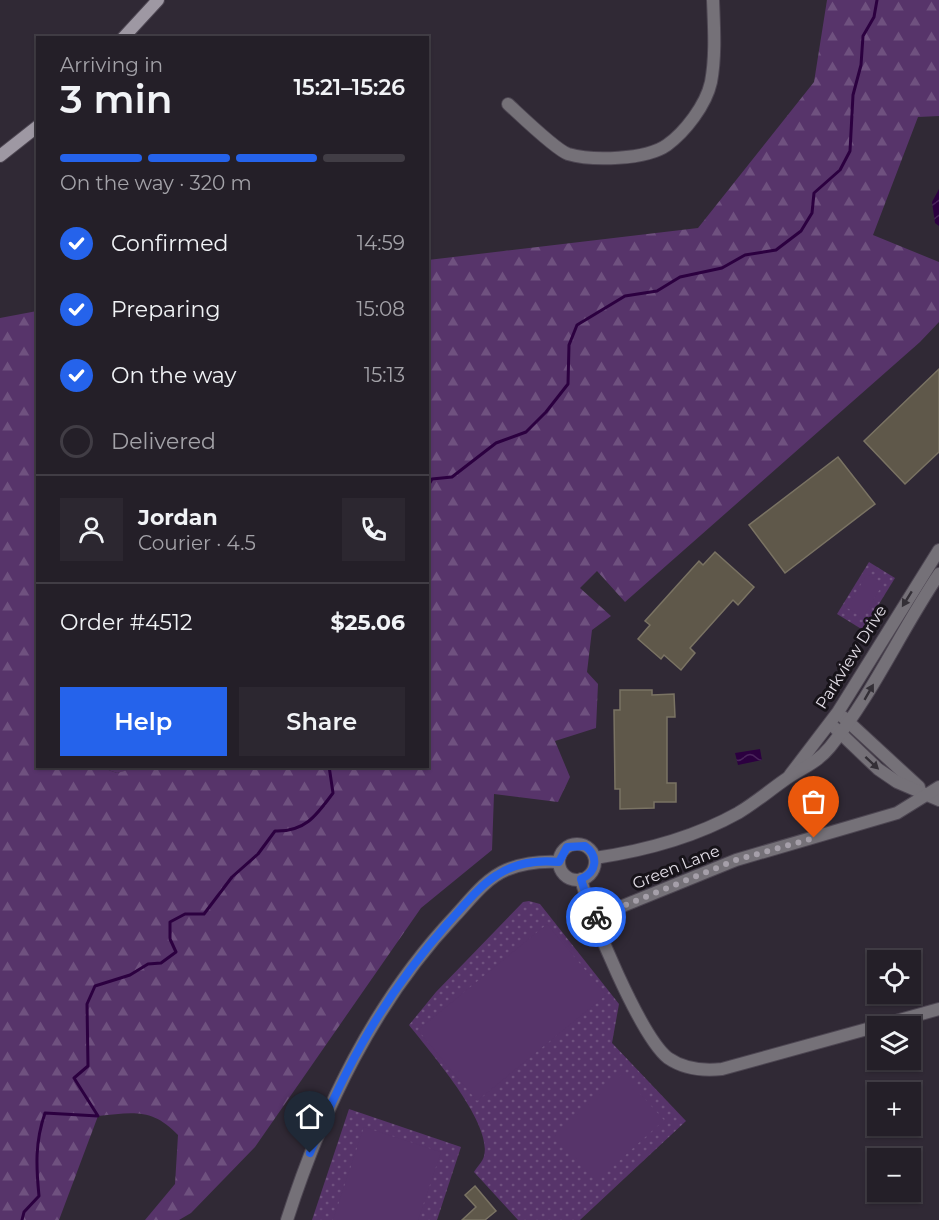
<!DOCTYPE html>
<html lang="en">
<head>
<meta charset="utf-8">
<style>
  :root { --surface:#241f28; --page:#2c2730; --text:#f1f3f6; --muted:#a3a2a8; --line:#413d45; --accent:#2563eb }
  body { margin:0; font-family:Montserrat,sans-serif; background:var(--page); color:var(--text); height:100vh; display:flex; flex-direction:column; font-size:22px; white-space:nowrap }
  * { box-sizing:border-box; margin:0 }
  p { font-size:20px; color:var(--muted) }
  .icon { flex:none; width:33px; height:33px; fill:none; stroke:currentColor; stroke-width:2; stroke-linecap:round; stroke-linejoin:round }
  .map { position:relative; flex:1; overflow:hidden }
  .side { position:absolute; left:36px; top:36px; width:393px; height:732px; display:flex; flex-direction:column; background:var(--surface); border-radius:0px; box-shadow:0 2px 4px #0004,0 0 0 2px var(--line) }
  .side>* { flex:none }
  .buttons { position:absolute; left:867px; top:950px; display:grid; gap:12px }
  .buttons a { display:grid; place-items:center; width:54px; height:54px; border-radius:0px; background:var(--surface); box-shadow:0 2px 4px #0004,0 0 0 2px var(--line); font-size:30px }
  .pin { position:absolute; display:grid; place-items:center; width:51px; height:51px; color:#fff; margin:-62px -26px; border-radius:50% 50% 50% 0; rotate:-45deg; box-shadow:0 0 6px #0007 }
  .pin .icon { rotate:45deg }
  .courier { position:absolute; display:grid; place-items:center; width:60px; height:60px; margin:-30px; border:4px solid #2563eb; border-radius:50%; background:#fff; color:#222; box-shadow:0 2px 8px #0007 }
  .summary em { font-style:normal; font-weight:600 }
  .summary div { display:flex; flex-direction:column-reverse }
  .summary { display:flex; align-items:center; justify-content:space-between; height:102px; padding:0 24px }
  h1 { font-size:39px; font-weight:600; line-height:45px }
  .bar { display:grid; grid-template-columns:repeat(4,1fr); gap:9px 6px; align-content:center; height:72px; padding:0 24px }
  .bar i { height:8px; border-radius:4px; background:var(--line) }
  .bar .current { background:var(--accent) }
  .bar p { grid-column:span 4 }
  .line { display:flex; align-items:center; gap:15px; padding:0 24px; border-top:2px solid var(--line) }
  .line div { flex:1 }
  .round { display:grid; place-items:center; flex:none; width:63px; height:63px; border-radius:0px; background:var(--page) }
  ol { padding:0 24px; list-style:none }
  li { display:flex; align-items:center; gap:18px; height:66px }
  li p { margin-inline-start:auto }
  li .icon { padding:6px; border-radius:50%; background:var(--accent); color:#fff; stroke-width:4 }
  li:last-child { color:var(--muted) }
  li i { width:33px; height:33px; border:3px solid var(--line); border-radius:50% }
  .action { display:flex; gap:12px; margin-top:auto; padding:12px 24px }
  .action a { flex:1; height:69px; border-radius:0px; background:var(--accent); color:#fff; font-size:24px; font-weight:600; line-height:69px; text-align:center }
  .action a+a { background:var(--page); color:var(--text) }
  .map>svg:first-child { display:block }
</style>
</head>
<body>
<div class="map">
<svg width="939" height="1220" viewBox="0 0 939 1220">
  <defs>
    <pattern id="grass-tufts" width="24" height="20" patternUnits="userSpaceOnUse" patternTransform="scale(1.5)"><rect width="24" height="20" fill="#57346a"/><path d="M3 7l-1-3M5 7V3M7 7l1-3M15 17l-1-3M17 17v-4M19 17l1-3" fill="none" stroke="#6f517f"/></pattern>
    <pattern id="forest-firs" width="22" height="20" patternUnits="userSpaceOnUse" patternTransform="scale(1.5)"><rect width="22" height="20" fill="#57346a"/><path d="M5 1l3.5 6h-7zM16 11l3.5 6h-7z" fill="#6f517f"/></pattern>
    <pattern id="park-dots" width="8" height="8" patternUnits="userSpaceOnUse" patternTransform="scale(1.5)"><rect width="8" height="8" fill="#57346a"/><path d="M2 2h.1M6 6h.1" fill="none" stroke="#6f517f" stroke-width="1.8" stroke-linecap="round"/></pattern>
    <pattern id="water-waves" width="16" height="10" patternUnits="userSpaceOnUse" patternTransform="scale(1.5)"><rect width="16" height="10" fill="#2c0040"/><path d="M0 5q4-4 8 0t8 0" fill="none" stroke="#4a255c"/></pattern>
  </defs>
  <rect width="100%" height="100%" fill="#302935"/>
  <!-- grass -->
  <polygon fill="url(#grass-tufts)" points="100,767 142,767 117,773"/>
  <!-- forest -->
  <path fill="url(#forest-firs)" d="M827,0H939V116L918,117L873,235L939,262V322L920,342L625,602L597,571L580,588L611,616L592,630L587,672L598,684L596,728L555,741L570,777L558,802L494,794L492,850L421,908L255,1147L191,1213L179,1220H145L175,1184L178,1135C153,1108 133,1112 98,1116L59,1220H0V318L37,311L38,766L100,767L117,773L142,766H428V260L698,228L814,82Z"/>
  <!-- park -->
  <g fill="url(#park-dots)">
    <polygon points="869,562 895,578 863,630 837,614"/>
    <path d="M529,901L540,904L619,1004L612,1043L686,1121L580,1220H518L474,1172C477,1167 483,1161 484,1156C493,1123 429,1051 409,1025L436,992L523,902Z"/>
    <polygon points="349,1109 461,1147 437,1220 312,1220"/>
  </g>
  <!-- pitch -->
  <g fill="#57346a">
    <polygon points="867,574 883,584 863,617 847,608"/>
    <polygon points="547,924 606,995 477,1101 418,1030"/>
    <polygon points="622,1074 664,1120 597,1181 555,1135"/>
    <polygon points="364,1127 441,1152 418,1220 333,1220"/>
  </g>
  <!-- water -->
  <g fill="url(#water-waves)">
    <polygon points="939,189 939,226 935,223 932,202"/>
    <polygon points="760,749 762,760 738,765 735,753"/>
  </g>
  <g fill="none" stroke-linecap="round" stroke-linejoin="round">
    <!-- stream -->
    <g stroke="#2c0040" stroke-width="3">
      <polyline points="428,486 432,479 452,477 496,443 526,432 546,412 568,384 569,345 577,325 625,296 657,291 680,277 722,268 745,255 776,250 801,231 812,213 814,193 840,170 850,151 853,95 861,65 863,36 874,17 877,0"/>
      <path d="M22,1220L24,1212L39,1196C36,1166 35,1142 45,1113L98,1116L74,1078L88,1066L87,1004L95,986L130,975L148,964L161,963L176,952L170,939V922L185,914H204L232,877L258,854L275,831C305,832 316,816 333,793L329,766"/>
    </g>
  </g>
  <!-- building -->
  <g fill="#5f584a" stroke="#7a7363" stroke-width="1.5">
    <polygon points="939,369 939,452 905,484 864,441"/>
    <polygon points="838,457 875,504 785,573 749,525"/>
    <polygon points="715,552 754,587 738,605 733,600 690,648 695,653 681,670 664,655 661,659 638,639 650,625 645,621 699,561 703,565"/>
    <polygon points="620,690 652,690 652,695 674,694 675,717 667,717 667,783 676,783 676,802 654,802 654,808 620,809 620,789 615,789 614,710 620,710"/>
    <polygon points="475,1186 496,1211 485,1220 462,1220 476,1207 465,1195"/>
  </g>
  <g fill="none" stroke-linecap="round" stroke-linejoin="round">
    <defs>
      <g id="minor">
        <path d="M508,104C520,115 556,150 568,154C592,161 646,160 667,145C685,132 706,105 711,82C716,55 714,27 713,0"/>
        <polyline points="843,717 919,787"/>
        <polyline points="835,728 878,769 897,782 939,800"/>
        <polyline points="790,775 838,712 939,550"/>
        <circle cx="577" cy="862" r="18"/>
        <path d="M595,858C642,851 695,837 738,813C755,803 770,790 786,779C802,768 817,763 830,747C873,694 901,630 939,574"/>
        <path d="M581,879C590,916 641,1037 668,1058C684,1069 703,1071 722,1069L878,1026"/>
        <polyline points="593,918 736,860 897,813 939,787"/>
        <polyline points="878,1026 939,1009"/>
        <path d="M287,1220C323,1108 374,1002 455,916C470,900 485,879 506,870C523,863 541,861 559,862"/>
      </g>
      <g id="secondary">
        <polyline points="123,38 158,0"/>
        <polyline points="0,156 38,126"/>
      </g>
    </defs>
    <!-- minor casing -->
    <use href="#minor" stroke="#4d4652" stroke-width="14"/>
    <!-- secondary casing -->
    <use href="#secondary" stroke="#4d4652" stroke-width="14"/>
    <!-- minor -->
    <use href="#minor" stroke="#757178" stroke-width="12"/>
    <!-- secondary -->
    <use href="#secondary" stroke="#9e98a3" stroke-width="12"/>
  </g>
  <!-- one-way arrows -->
  <defs><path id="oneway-solid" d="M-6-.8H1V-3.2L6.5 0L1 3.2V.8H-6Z" transform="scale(1.5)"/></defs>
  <g fill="#332f36">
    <use href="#oneway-solid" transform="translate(907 599) rotate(122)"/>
    <use href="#oneway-solid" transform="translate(869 692) rotate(-60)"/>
    <use href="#oneway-solid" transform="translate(872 763) rotate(43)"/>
  </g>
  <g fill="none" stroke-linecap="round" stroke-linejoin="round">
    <!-- done -->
    <polyline stroke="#a59fa9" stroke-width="6" stroke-dasharray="0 10.8" points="596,917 736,860 814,838"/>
    <!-- route -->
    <path stroke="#2563eb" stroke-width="8" d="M310,1153C347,1063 384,996 448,923C463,907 479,886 497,875C515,863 538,860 559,862L567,847L585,846C599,856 597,872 581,879L593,918L596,917"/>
  </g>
  <g text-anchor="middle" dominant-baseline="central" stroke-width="6" stroke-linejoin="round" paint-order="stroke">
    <!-- street labels -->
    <g font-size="16" fill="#e4dfe8" stroke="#171319">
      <text transform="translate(851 657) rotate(-58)">Parkview Drive</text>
      <text transform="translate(676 867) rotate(-22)">Green Lane</text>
    </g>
  </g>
</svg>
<div class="buttons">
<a><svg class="icon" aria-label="locate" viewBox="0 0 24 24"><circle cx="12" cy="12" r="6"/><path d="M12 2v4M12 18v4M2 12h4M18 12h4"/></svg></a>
<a><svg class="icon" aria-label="layers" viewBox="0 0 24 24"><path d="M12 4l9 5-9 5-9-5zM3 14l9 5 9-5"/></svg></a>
<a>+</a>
<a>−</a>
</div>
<div class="pin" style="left:814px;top:838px;background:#ea580c"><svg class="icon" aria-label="bag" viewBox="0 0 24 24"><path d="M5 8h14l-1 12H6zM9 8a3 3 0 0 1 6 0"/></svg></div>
<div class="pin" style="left:310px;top:1153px;background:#1f2937"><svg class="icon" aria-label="home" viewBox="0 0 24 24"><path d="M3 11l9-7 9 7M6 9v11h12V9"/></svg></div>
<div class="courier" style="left:596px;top:917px"><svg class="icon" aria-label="bike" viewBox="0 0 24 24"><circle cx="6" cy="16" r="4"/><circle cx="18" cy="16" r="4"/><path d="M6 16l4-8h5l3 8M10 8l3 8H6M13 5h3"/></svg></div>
<section class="side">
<div class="summary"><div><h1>3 min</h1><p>Arriving in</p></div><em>15:21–15:26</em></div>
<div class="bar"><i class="current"></i><i class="current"></i><i class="current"></i><i></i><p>On the way · 320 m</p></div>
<ol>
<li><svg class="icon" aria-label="check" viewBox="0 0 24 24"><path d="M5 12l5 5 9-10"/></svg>Confirmed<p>14:59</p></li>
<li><svg class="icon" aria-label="check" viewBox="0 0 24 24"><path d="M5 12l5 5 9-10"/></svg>Preparing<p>15:08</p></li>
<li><svg class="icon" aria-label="check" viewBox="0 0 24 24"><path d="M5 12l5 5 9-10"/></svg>On the way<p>15:13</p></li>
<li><i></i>Delivered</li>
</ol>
<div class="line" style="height:108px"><a class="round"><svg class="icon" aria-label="person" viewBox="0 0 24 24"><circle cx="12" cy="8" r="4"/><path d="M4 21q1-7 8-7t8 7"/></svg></a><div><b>Jordan</b><p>Courier · 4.5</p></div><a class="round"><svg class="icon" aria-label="phone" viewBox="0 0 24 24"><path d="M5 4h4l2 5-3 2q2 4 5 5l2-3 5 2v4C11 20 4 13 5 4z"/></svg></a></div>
<div class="line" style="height:78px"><div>Order #4512</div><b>$25.06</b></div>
<div class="action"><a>Help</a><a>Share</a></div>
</section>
</div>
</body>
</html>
